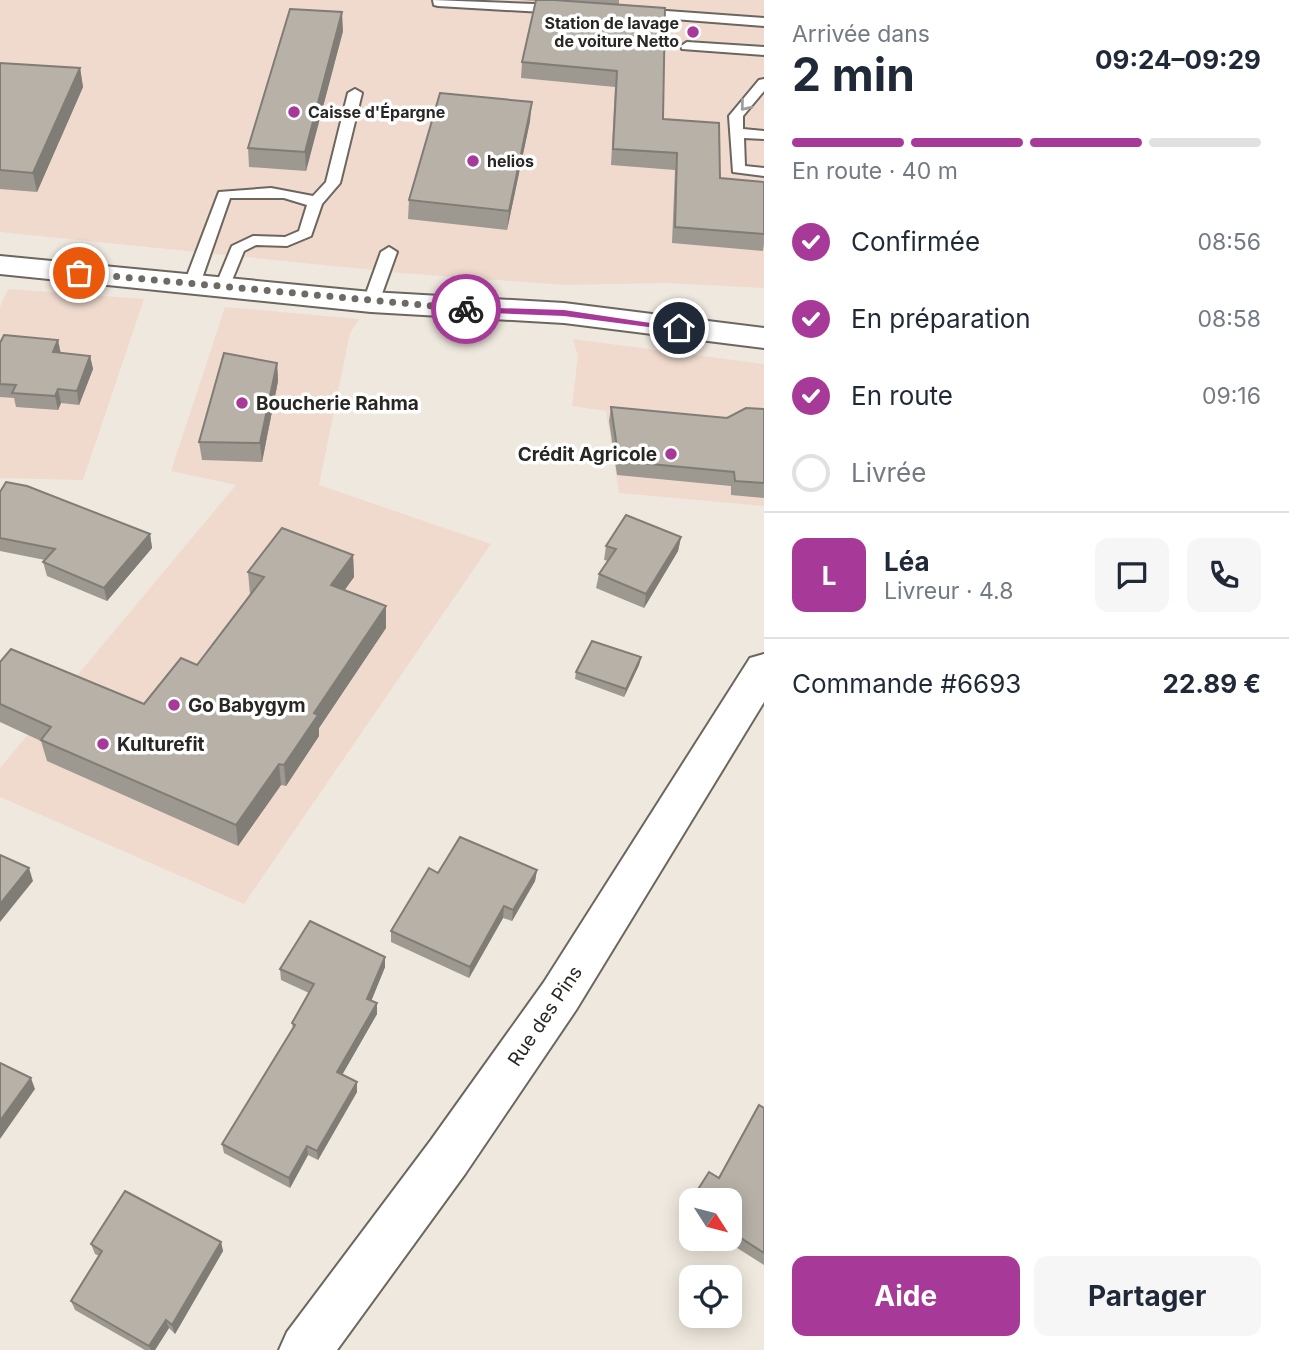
<!DOCTYPE html>
<html lang="fr">
<head>
<meta charset="utf-8">
<style>
  :root { --surface:#fff; --page:#f6f6f7; --text:#1f2937; --muted:#747a83; --line:#e0e1e3; --accent:#a73a99 }
  body { margin:0; font-family:Inter,sans-serif; background:var(--page); color:var(--text); height:100vh; display:flex; flex-direction:column; font-size:26px; white-space:nowrap }
  * { box-sizing:border-box; margin:0 }
  p { font-size:23px; color:var(--muted) }
  .icon { flex:none; width:38px; height:38px; fill:none; stroke:currentColor; stroke-width:2; stroke-linecap:round; stroke-linejoin:round }
  .map { position:relative; flex:1; overflow:hidden }
  .side { display:flex; flex-direction:column; background:var(--surface); width:525px }
  .side>* { flex:none }
  .needle { width:46px; rotate:126deg }
  .controls { position:absolute; left:679px; top:1188px; display:grid; gap:14px }
  .controls a { display:grid; place-items:center; width:63px; height:63px; border-radius:14px; background:var(--surface); box-shadow:0 4px 18px #0003; font-size:35px }
  .pin { position:absolute; display:grid; place-items:center; width:60px; height:60px; color:#fff; margin:-30px; border:4px solid #fff; border-radius:50%; box-shadow:0 2px 7px #0007 }
  .courier { position:absolute; display:grid; place-items:center; width:70px; height:70px; margin:-35px; border:5px solid #a73a99; border-radius:50%; background:#fff; color:#222; box-shadow:0 2px 9px #0007 }
  .head em { font-style:normal; font-weight:700 }
  .head div { display:flex; flex-direction:column-reverse }
  .head { display:flex; align-items:center; justify-content:space-between; height:119px; padding:0 28px }
  h1 { font-size:46px; font-weight:700; line-height:52px }
  .bar { display:grid; grid-template-columns:repeat(4,1fr); gap:10px 7px; align-content:center; height:84px; padding:0 28px }
  .bar i { height:9px; border-radius:5px; background:var(--line) }
  .bar .active { background:var(--accent) }
  .bar p { grid-column:span 4 }
  .line { display:flex; align-items:center; gap:18px; padding:0 28px; border-top:2px solid var(--line) }
  .line div { flex:1 }
  .round { display:grid; place-items:center; flex:none; width:74px; height:74px; border-radius:14px; background:var(--page) }
  ol { padding:0 28px; list-style:none }
  li { display:flex; align-items:center; gap:21px; height:77px }
  li p { margin-inline-start:auto }
  li .icon { padding:7px; border-radius:50%; background:var(--accent); color:#fff; stroke-width:4 }
  li:last-child { color:var(--muted) }
  li i { width:38px; height:38px; border:4px solid var(--line); border-radius:50% }
  .action { display:flex; gap:14px; margin-top:auto; padding:14px 28px }
  .action a { flex:1; height:80px; border-radius:14px; background:var(--accent); color:#fff; font-size:28px; font-weight:700; line-height:80px; text-align:center }
  .action a+a { background:var(--page); color:var(--text) }
  main { display:flex; flex:1; min-height:0 }
  .map>svg:first-child { display:block }
</style>
</head>
<body>
<main>
<div class="map">
<svg width="764" height="1350" viewBox="0 0 764 1350">
  <rect width="100%" height="100%" fill="#efe8de"/>
  <!-- commercial -->
  <g fill="#f0dace">
    <polygon points="0,0 764,0 764,288 667,283 565,285 402,273 0,232"/>
    <polygon points="8,289 144,299 83,480 0,478 0,307"/>
    <polygon points="225,307 359,319 350,333 319,485 491,544 244,904 0,797 0,768 236,485 171,471"/>
    <polygon points="573,339 764,364 764,506 619,493 606,411 572,406 578,356"/>
  </g>
  <g fill="none" stroke-linecap="round" stroke-linejoin="round">
    <defs>
      <g id="service">
        <polygon points="433,0 560,5 566,9 560,13 438,6 434,5"/>
        <polygon points="639,9 764,18 764,26 635,16 635,10"/>
        <polygon points="687,42 764,47 764,55 682,49 681,46"/>
        <polygon points="764,79 764,91 743,116 743,129 764,131 764,139 744,138 745,166 764,168 764,176 733,172 729,116 759,80"/>
        <polygon points="355,89 362,93 340,183 322,204 311,236 287,246 256,245 244,251 228,290 218,290 215,287 232,246 253,236 285,237 299,231 307,205 284,198 230,198 200,284 197,287 187,287 184,284 219,192 271,188 313,196 326,182 348,93"/>
        <polygon points="389,247 397,252 379,302 371,307 366,305 363,302 381,252"/>
      </g>
      <polygon id="tertiary" points="764,654 764,702 576,1010 465,1174 337,1350 279,1350 287,1332 431,1140 544,982 750,658"/>
      <polygon id="secondary" points="0,256 371,292 564,303 764,328 764,348 564,323 371,312 0,274"/>
    </defs>
    <!-- service casing -->
    <use href="#service" stroke="#6c665e" stroke-width="4"/>
    <!-- tertiary casing -->
    <use href="#tertiary" stroke="#6c665e" stroke-width="4"/>
    <!-- secondary casing -->
    <use href="#secondary" stroke="#6c665e" stroke-width="4"/>
    <!-- service -->
    <use href="#service" fill="#fff" fill-rule="evenodd"/>
    <!-- tertiary -->
    <use href="#tertiary" fill="#fff" fill-rule="evenodd"/>
    <!-- secondary -->
    <use href="#secondary" fill="#fff" fill-rule="evenodd"/>
  </g>
  <!-- wall -->
  <g fill="#9d9890">
    <polygon points="519,0 619,0 619,5 663,119 720,178 764,182 764,244 763,251 672,243 675,170 611,165 615,87 521,78 522,62 536,1"/>
    <polygon points="343,31 306,171 249,167 248,148"/>
    <polygon points="0,63 80,68 83,87 37,192 0,189"/>
    <polygon points="530,121 507,230 408,219 409,200"/>
    <polygon points="0,343 60,353 90,356 93,369 79,405 61,403 58,410 16,407 14,398 0,397"/>
    <polygon points="277,363 278,381 262,462 202,460 199,442"/>
    <polygon points="611,407 727,418 764,409 764,498 731,495 731,486 617,475 609,421"/>
    <polygon points="0,492 150,534 152,548 107,601 47,576 43,562 45,560 0,551"/>
    <polygon points="681,537 678,551 644,608 596,588 599,574 608,561 604,560 606,546"/>
    <polygon points="353,555 354,577 344,590 386,606 386,628 319,728 319,736 286,786 281,785 238,846 47,761 41,741 0,722 0,662 144,704 197,665 251,594 250,594 248,572"/>
    <polygon points="641,657 639,665 624,697 575,679 576,672"/>
    <polygon points="537,870 535,881 512,921 503,918 469,978 391,942 391,931 438,873"/>
    <polygon points="385,967 371,1001 377,1014 342,1075 357,1092 318,1160 308,1155 290,1188 224,1153 222,1144 293,1029 292,1023 309,993 281,980 280,969"/>
    <polygon points="759,1105 764,1108 764,1265 723,1239 730,1239 730,1200 691,1200 691,1219 684,1215 688,1205 709,1172 719,1178"/>
    <polygon points="221,1242 223,1251 175,1334 169,1328 155,1350 145,1350 75,1310 71,1301 99,1256 95,1254 91,1244"/>
  </g>
  <!-- shaded-wall -->
  <g fill="#807c76">
    <polygon points="342,12 343,31 306,171 305,152"/>
    <polygon points="80,68 83,87 37,192 33,173"/>
    <polygon points="532,102 530,121 507,230 509,211"/>
    <polygon points="58,340 61,354 53,352"/>
    <polygon points="90,356 93,369 79,405 77,391"/>
    <polygon points="277,363 278,381 262,462 260,443"/>
    <polygon points="58,389 61,403 58,410 55,396"/>
    <polygon points="150,534 152,548 107,601 104,588"/>
    <polygon points="681,537 678,551 644,608 646,594"/>
    <polygon points="353,555 354,577 332,608 331,585"/>
    <polygon points="386,606 386,628 319,728 319,736 286,786 284,765 314,713"/>
    <polygon points="641,657 639,665 624,697 626,689"/>
    <polygon points="279,764 281,785 238,846 236,825"/>
    <polygon points="29,868 33,881 0,922 0,904"/>
    <polygon points="537,870 535,881 512,921 513,910"/>
    <polygon points="504,906 503,918 469,978 470,967"/>
    <polygon points="385,957 385,967 368,1009 367,999"/>
    <polygon points="377,1003 377,1014 338,1082 337,1072"/>
    <polygon points="31,1078 35,1089 0,1139 0,1121"/>
    <polygon points="357,1082 357,1092 318,1160 317,1151"/>
    <polygon points="307,1146 308,1155 290,1188 289,1178"/>
    <polygon points="221,1242 223,1251 175,1334 172,1325"/>
    <polygon points="166,1320 169,1328 155,1350 151,1350 149,1346"/>
  </g>
  <!-- building -->
  <g fill="#b7b1a8" stroke="#807c76" stroke-width="2">
    <polygon points="536,0 554,0 665,8 663,119 719,123 720,178 764,182 764,234 675,227 677,153 613,149 617,71 522,62"/>
    <polygon points="290,9 342,12 305,152 248,148"/>
    <polygon points="0,63 80,68 33,173 0,170"/>
    <polygon points="440,93 532,102 509,211 409,200"/>
    <polygon points="4,335 58,340 53,352 90,356 77,391 58,389 55,396 12,393 16,385 0,384 0,343"/>
    <polygon points="224,353 277,363 260,443 199,442"/>
    <polygon points="611,407 727,418 746,408 764,409 764,483 735,481 734,472 619,461"/>
    <polygon points="6,482 27,486 150,534 104,588 43,562 55,549 0,538 0,492"/>
    <polygon points="626,515 681,537 646,594 599,574 616,549 606,546"/>
    <polygon points="282,528 353,555 331,585 386,606 314,713 318,715 284,765 279,764 236,825 41,740 51,727 0,704 0,662 11,649 144,704 181,658 197,665 264,577 248,572"/>
    <polygon points="592,641 641,657 626,689 576,672"/>
    <polygon points="460,837 537,870 513,910 504,906 470,967 391,931 429,868 438,873"/>
    <polygon points="0,855 29,868 0,904"/>
    <polygon points="310,921 385,957 367,999 377,1003 337,1072 357,1082 317,1151 307,1146 289,1178 222,1144 295,1025 292,1023 314,984 280,969"/>
    <polygon points="0,1063 31,1078 0,1121"/>
    <polygon points="759,1105 764,1108 764,1253 730,1231 730,1200 691,1200 691,1207 688,1205 709,1172 719,1178"/>
    <polygon points="125,1191 221,1242 172,1325 166,1320 149,1346 71,1301 102,1251 91,1244"/>
  </g>
  <!-- one-way arrows -->
  <defs><path id="oneway-chevron" d="M-2-3.5L2.5 0L-2 3.5" fill="none" stroke-width="1.6" stroke-linecap="round" stroke-linejoin="round" transform="scale(1.75)"/></defs>
  <use stroke="#9f9e9c" href="#oneway-chevron" transform="translate(745 106) rotate(129)"/>
  <!-- route -->
  <polygon fill="#a73a99" points="463,307 564,310 684,328 679,331 564,316 466,312"/>
  <g fill="none" stroke-linecap="round" stroke-linejoin="round">
    <!-- done -->
    <polyline stroke="#6e6b64" stroke-width="7" stroke-dasharray="0 12.6" points="79,273 466,309"/>
  </g>
  <!-- markers -->
  <g fill="#a73a99" stroke="#fff" stroke-width="2.5">
    <circle cx="693" cy="32" r="7"/>
    <circle cx="294" cy="112" r="7"/>
    <circle cx="473" cy="161" r="7"/>
    <circle cx="242" cy="403" r="7"/>
    <circle cx="671" cy="454" r="7"/>
    <circle cx="174" cy="705" r="7"/>
    <circle cx="103" cy="744" r="7"/>
  </g>
  <g text-anchor="middle" dominant-baseline="central" stroke-width="7" stroke-linejoin="round" paint-order="stroke">
    <!-- far-poi labels -->
    <g font-size="16" font-weight="bold" fill="#292723" stroke="#fff" text-anchor="start">
      <text x="679" y="23" text-anchor="end">Station de lavage<tspan x="679" dy="18">de voiture Netto</tspan></text>
      <text x="308" y="112">Caisse d'Épargne</text>
      <text x="487" y="161">helios</text>
    </g>
    <!-- poi labels -->
    <g font-size="19" font-weight="bold" fill="#292723" stroke="#fff" text-anchor="start">
      <text x="256" y="403">Boucherie Rahma</text>
      <text x="657" y="454" text-anchor="end">Crédit Agricole</text>
      <text x="188" y="705">Go Babygym</text>
      <text x="117" y="744">Kulturefit</text>
    </g>
    <!-- street labels -->
    <g font-size="19" fill="#292723" stroke="#fff">
      <text transform="translate(545 1016) rotate(-56)">Rue des Pins</text>
    </g>
  </g>
</svg>
<div class="controls">
<a><svg class="needle" viewBox="-14 -14 28 28"><path d="M0-13l5 13h-10z" fill="#e53935"/><path d="M0 13l5-13h-10z" fill="#747a83"/></svg></a>
<a><svg class="icon" aria-label="locate" viewBox="0 0 24 24"><circle cx="12" cy="12" r="6"/><path d="M12 2v4M12 18v4M2 12h4M18 12h4"/></svg></a>
</div>
<div class="pin" style="left:79px;top:273px;background:#ea580c"><svg class="icon" aria-label="bag" viewBox="0 0 24 24"><path d="M5 8h14l-1 12H6zM9 8a3 3 0 0 1 6 0"/></svg></div>
<div class="pin" style="left:679px;top:328px;background:#1f2937"><svg class="icon" aria-label="home" viewBox="0 0 24 24"><path d="M3 11l9-7 9 7M6 9v11h12V9"/></svg></div>
<div class="courier" style="left:466px;top:309px"><svg class="icon" aria-label="bike" viewBox="0 0 24 24"><circle cx="6" cy="16" r="4"/><circle cx="18" cy="16" r="4"/><path d="M6 16l4-8h5l3 8M10 8l3 8H6M13 5h3"/></svg></div>
</div>
<section class="side">
<div class="head"><div><h1>2 min</h1><p>Arrivée dans</p></div><em>09:24–09:29</em></div>
<div class="bar"><i class="active"></i><i class="active"></i><i class="active"></i><i></i><p>En route · 40 m</p></div>
<ol>
<li><svg class="icon" aria-label="check" viewBox="0 0 24 24"><path d="M5 12l5 5 9-10"/></svg>Confirmée<p>08:56</p></li>
<li><svg class="icon" aria-label="check" viewBox="0 0 24 24"><path d="M5 12l5 5 9-10"/></svg>En préparation<p>08:58</p></li>
<li><svg class="icon" aria-label="check" viewBox="0 0 24 24"><path d="M5 12l5 5 9-10"/></svg>En route<p>09:16</p></li>
<li><i></i>Livrée</li>
</ol>
<div class="line" style="height:126px"><b class="round" style="background:var(--accent);color:#fff">L</b><div><b>Léa</b><p>Livreur · 4.8</p></div><a class="round"><svg class="icon" aria-label="chat" viewBox="0 0 24 24"><path d="M4 5h16v11H9l-5 4z"/></svg></a><a class="round"><svg class="icon" aria-label="phone" viewBox="0 0 24 24"><path d="M5 4h4l2 5-3 2q2 4 5 5l2-3 5 2v4C11 20 4 13 5 4z"/></svg></a></div>
<div class="line" style="height:91px"><div>Commande #6693</div><b>22.89 €</b></div>
<div class="action"><a>Aide</a><a>Partager</a></div>
</section>
</main>
</body>
</html>
